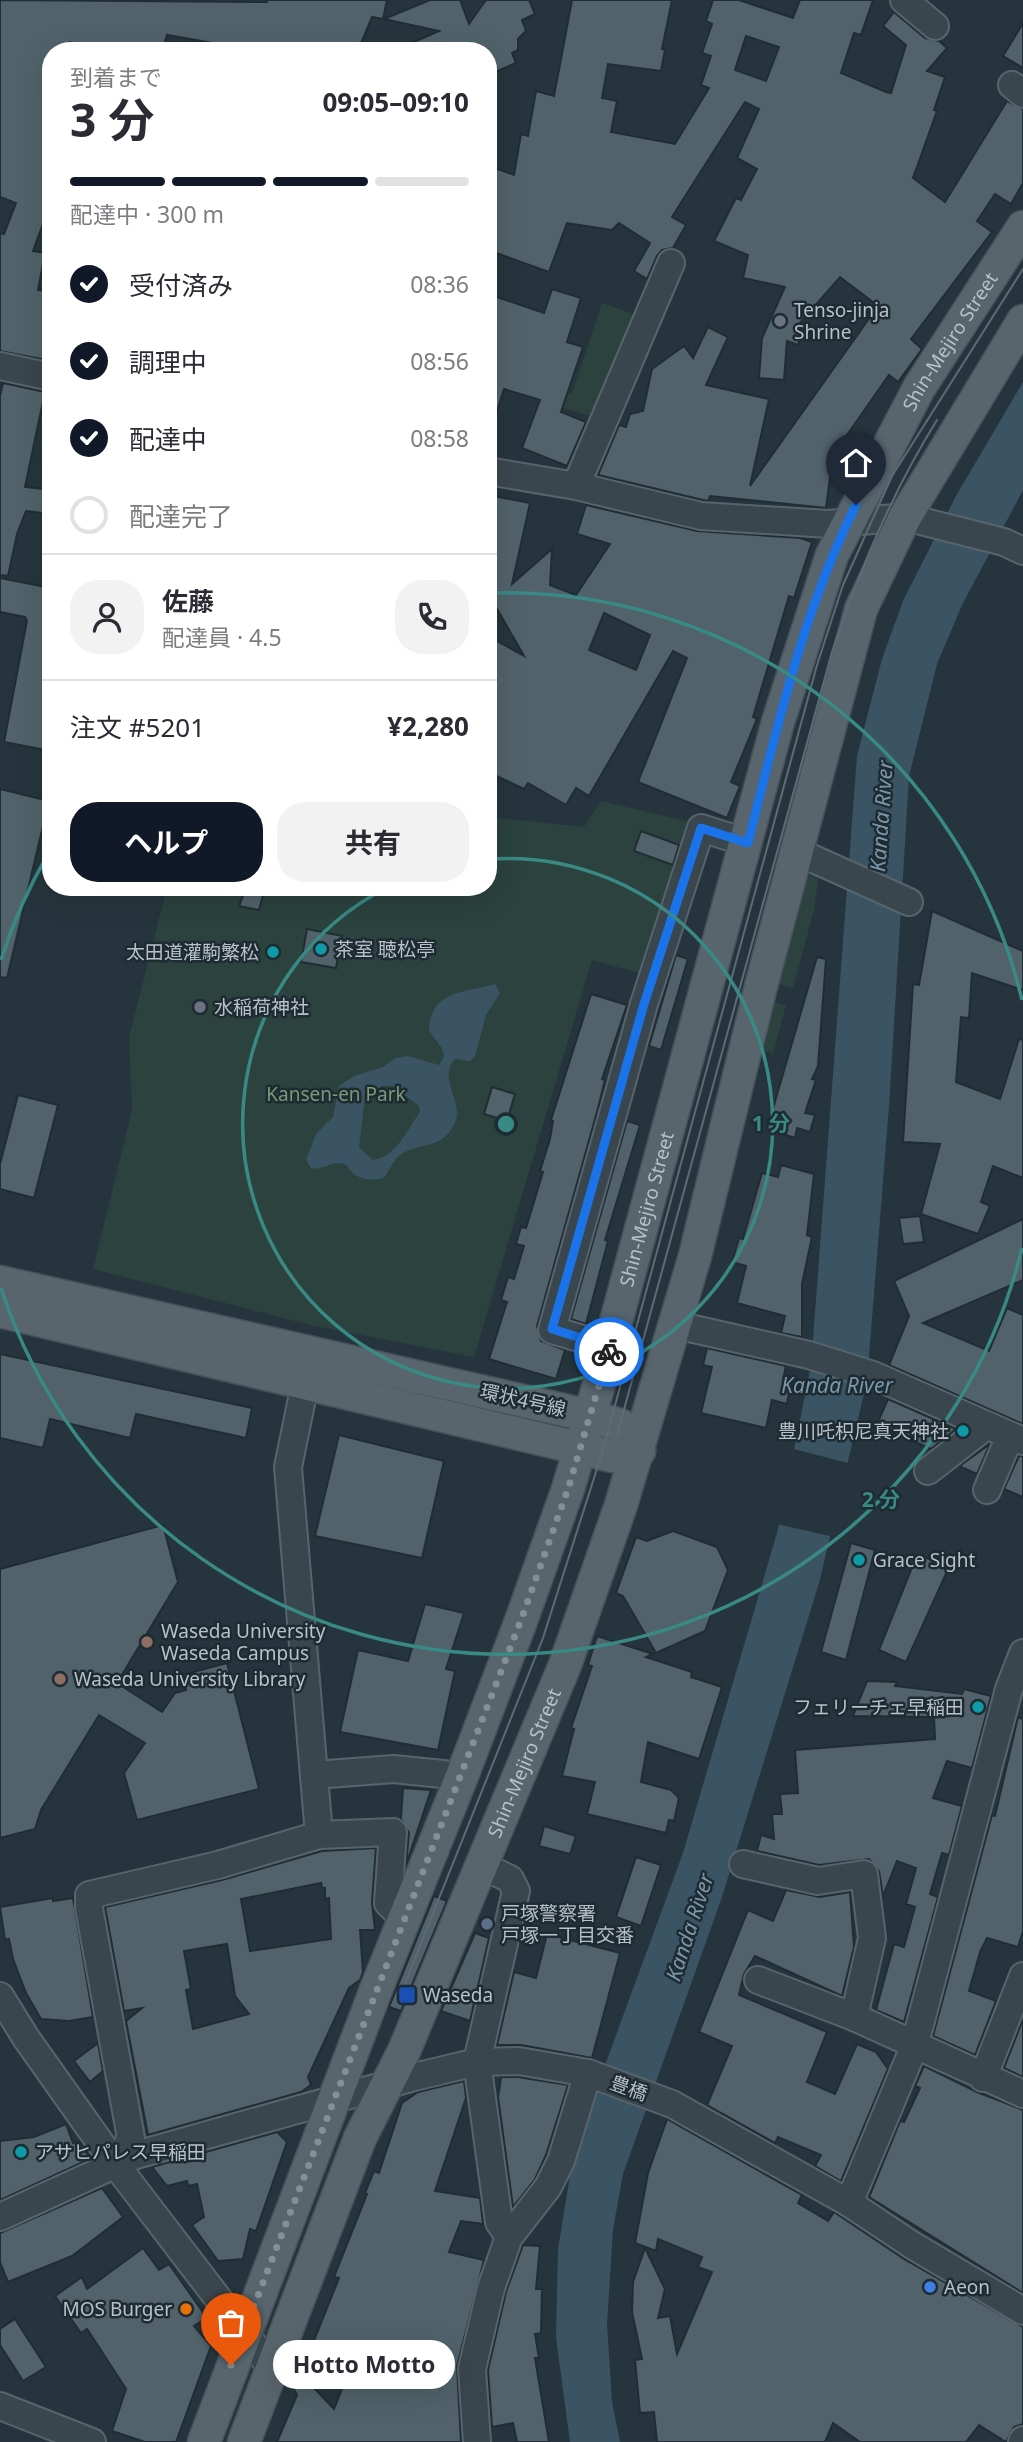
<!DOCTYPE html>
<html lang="ja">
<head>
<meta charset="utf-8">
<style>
  :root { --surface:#fff; --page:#f2f2f3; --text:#2b2b33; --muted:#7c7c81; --line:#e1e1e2; --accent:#111827 }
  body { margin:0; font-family:"Noto Sans","Noto Sans JP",sans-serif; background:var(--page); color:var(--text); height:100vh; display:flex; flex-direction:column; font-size:26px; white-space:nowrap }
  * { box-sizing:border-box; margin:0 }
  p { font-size:23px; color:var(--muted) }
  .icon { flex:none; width:38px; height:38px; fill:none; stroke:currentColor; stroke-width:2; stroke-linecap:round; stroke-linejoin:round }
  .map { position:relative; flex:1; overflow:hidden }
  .details { position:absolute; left:42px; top:42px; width:455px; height:854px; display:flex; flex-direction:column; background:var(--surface); border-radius:28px; box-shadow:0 7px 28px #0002 }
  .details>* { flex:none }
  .pin { position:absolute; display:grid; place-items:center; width:60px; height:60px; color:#fff; margin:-72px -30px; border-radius:50% 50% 50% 0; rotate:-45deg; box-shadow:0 0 7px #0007 }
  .pin .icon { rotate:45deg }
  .courier { position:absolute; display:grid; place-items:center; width:70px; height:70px; margin:-35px; border:5px solid #1a73e8; border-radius:50%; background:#fff; color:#222; box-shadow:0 2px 9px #0007 }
  .bubble { position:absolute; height:49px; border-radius:24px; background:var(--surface); box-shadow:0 7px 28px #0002; font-size:23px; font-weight:700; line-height:49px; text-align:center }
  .headline em { font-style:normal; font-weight:700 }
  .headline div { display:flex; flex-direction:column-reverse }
  .headline { display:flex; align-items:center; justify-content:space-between; height:119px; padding:0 28px }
  h1 { font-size:46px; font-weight:700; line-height:52px }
  .bar { display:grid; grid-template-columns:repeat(4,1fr); gap:10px 7px; align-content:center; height:84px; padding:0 28px }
  .bar i { height:9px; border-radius:5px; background:var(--line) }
  .bar .active { background:var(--accent) }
  .bar p { grid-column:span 4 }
  .line { display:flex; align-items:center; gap:18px; padding:0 28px; border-top:2px solid var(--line) }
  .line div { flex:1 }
  .round { display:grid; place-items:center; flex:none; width:74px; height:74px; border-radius:28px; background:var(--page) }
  ol { padding:0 28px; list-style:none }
  li { display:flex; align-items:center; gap:21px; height:77px }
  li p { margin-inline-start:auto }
  li .icon { padding:7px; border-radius:50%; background:var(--accent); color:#fff; stroke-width:4 }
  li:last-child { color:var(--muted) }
  li i { width:38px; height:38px; border:4px solid var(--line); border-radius:50% }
  .action { display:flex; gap:14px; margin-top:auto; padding:14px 28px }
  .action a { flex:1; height:80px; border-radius:28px; background:var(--accent); color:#fff; font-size:28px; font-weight:700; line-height:80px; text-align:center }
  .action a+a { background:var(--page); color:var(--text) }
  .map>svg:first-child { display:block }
</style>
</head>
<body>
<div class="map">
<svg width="1023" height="2442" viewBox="0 0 1023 2442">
  <rect width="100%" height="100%" fill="#26353d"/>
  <!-- green -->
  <g fill="#2b423e">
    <polygon points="602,303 634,314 591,416 556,406 564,392 572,393"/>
    <polygon points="601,801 695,823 647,975 592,960 474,1357 310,1325 93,1269 132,1110 129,1037 167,887 488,887 488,817 584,827"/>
    <polygon points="812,874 819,874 814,910 793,988 773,982 806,878"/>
    <polygon points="770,1001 786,1005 773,1054 761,1049"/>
  </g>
  <!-- water -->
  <g fill="#3b5463" fill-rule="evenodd">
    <polygon points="1023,382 1023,490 962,605 937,664 909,776 889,1106 867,1381 819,1583 721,1900 623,2174 613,2229 607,2324 612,2402 620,2442 570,2442 556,2337 558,2249 570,2176 590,2106 683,1853 777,1533 811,1366 857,756 882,659 903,601 956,496"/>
    <path d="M495,984L500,993L486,1015L475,1056L470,1061L455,1059C436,1078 466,1103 454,1125C439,1152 417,1141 399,1156C393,1161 389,1171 384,1178C373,1181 360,1180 352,1172C347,1168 349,1166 344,1164C334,1160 322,1171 311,1168L306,1160L316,1134L333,1117L339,1086L354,1076L383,1067L395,1058L408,1056L439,1065C451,1050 436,1044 429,1030C431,990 464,993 495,984ZM382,1086H393L419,1106L420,1112C408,1129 395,1158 373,1160L359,1147L365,1097Z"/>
  </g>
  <!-- pier -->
  <polygon fill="#26353d" points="794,1449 852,1464 834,1537 777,1524"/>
  <!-- building -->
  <g fill="#51626a" stroke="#212d34" stroke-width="2" fill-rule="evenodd">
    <polygon points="0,0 267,2 267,0 387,0 383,19 372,17 358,51 225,51 219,49 219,44 167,35 162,51 88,51 70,42 66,51 51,51 51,202 33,251 45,253 38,290 51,292 51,361 0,351 0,233 4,234 16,203 0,197"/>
    <polygon points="430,0 460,0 469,24 486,0 529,0 535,14 522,20 526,31 518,39 518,50 512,53 516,63 488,75 488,51 393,51 439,31 384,19"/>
    <path d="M572,0H672L662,49L665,50L661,71L608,64L602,98L617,101L611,132L675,144L709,88L701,85L711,56L702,53L712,24L706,21L713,0H739L793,18L800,0H873L861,35L854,33L841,73L886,92L891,93L906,45L883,26L894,12L925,38L939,41L947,48L927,71L945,77L934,110L937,111L913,178L945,202L1007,101L1023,109V183L1011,204L995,194L977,221L992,232L911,339L922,349L898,382L889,375L833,455L826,508L710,496L708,501L703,500L598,475L619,425L626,427L630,414L643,411L652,369L684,346L693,358L708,327L728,337L706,385L769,399L750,486L878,306L840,277L800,323L806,326L798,345L787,341L784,380L759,378L762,338L785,287L743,278L748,255L714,241L736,198L741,200L757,169L737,158L759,109L745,102L672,217L686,225L673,248L662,250L657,256L647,279L634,271L650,243L619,223L612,230L567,223L549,272L488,250V172L498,169L514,175L521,134L528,136L536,91L554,96ZM746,36L779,47L766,81L735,70Z"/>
    <polygon points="1023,23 1023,68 1003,56"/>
    <polygon points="552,289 581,298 567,342 583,347 561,412 586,422 567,466 522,448 540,400 504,389 492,427 488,427 488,294 544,313"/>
    <polygon points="3,383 45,392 25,487 51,490 51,514 26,511 17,534 8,576 0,575 0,396"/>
    <path d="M488,495L530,503L512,584L552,549L550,585L576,595L610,544L577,534L586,505L697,531L800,538L812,542L794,598L789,596L753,717L757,719L731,782L740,786L727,818L638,782L687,658L673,651L589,796L576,788L566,805L528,783L524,789L488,772V636L524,656L488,593ZM604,613L650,635L636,670L589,650Z"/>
    <polygon points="0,578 51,588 51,751 4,742 27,621 25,617 0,612"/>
    <polygon points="0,789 49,801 7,978 0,977"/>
    <polygon points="641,831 679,845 673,865 634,851"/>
    <polygon points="246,888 264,892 259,910 239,906"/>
    <polygon points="932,911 1023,951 1023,990 972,973 969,1018 961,1017 956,1082 1000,1099 1019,1039 1023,1040 1023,1178 993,1166 981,1202 990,1206 978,1234 921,1214 940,1144 903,1142 913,984 919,985"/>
    <polygon points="307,929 342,936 336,968 301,962"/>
    <polygon points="676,955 688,959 661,1050 649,1046"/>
    <polygon points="817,957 826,959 818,1066 812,1079 816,1080 805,1113 815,1115 810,1132 797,1128 795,1138 767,1129"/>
    <polygon points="591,994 627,1005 602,1079 605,1080 597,1112 537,1326 541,1341 565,1350 556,1379 489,1359 507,1302 501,1300 508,1277 514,1279 524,1246 516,1244 521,1227 526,1228 543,1172 540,1171 550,1139 553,1121 551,1120"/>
    <polygon points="492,1087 515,1094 507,1121 484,1114"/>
    <polygon points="18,1095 58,1105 34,1198 0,1189 0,1164"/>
    <polygon points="627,1121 640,1125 605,1240 608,1241 586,1324 571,1319"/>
    <polygon points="781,1165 814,1174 807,1235 812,1237 802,1284 802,1337 781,1333 785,1316 737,1303 746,1266 732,1262 739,1238 743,1239 762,1173 778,1177"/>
    <polygon points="920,1216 924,1242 903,1244 899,1218"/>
    <polygon points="1023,1219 1023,1280 923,1323 989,1351 1007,1308 1023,1315 1023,1424 889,1365 909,1316 894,1281"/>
    <polygon points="707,1348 786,1366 783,1380 791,1381 787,1404 772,1400 766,1428 701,1413 712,1367 703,1365"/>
    <polygon points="0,1354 252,1408 246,1438 136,1414 130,1438 50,1419 43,1448 0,1438"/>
    <polygon points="888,1399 956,1429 931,1449 909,1439 877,1424"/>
    <polygon points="339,1435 444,1461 422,1558 315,1536"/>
    <polygon points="990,1444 977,1474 961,1467 961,1465"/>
    <polygon points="1019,1456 1023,1456 1023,1497 1004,1489"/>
    <polygon points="163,1525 178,1582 117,1683 162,1712 175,1693 186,1690 182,1675 227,1663 259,1789 137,1820 124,1773 145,1743 99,1715 41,1810 35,1829 0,1838 0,1569"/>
    <polygon points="673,1531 717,1547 728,1570 705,1631 656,1653 623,1596 616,1593 636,1537 647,1541"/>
    <polygon points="851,1543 875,1550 846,1660 821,1652"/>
    <polygon points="917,1555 950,1565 906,1662 879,1650"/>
    <polygon points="425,1604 464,1613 446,1669 455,1671 438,1750 340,1732 358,1650 408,1661"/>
    <polygon points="597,1636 653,1654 646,1657 692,1672 691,1677 722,1687 699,1759 648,1742 641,1782 671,1790 679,1798 674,1821 669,1820 666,1833 587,1814 595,1782 562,1776 574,1729 571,1728 592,1666 588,1665"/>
    <polygon points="867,1681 897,1682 895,1686 962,1694 964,1689 991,1696 972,1768 947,1761 933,1798 962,1806 949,1855 942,1853 930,1894 938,1897 904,2022 876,2010 894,1944 904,1947 915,1907 906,1904 916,1868 897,1861 883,1896 879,1871 869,1859 819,1865 757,1851 761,1835 774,1839 772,1814 782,1814 780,1794 798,1793 795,1750 935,1739 934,1717 853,1716"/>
    <polygon points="1018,1717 1023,1719 1023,1931 1018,1947 987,1938 980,1952 969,1991 996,2001 975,2055 933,2036 992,1815 995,1816"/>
    <polygon points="403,1788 431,1790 406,1865 409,1833 401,1819"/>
    <polygon points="544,1826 576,1836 570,1854 539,1846"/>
    <path d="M376,1848L372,1902L375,1930H360L363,1972L360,1980L349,1988L308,2077L311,2085L301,2092L148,2135L126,2021L142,2008L124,2011L105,1907L222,1880L322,1851ZM321,1883L322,1888H325V1899L329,1898L331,1939L250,1951L241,1899ZM227,1944L235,1996L249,2014L193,2029L186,1990L191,1989L184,1951Z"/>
    <polygon points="636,1857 661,1865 641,1926 616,1917"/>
    <polygon points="786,1890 820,1897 850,1892 854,1947 842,1996 755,1956 744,1974 739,1995 827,2032 807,2082 835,2094 857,2044 876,2052 888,2069 841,2181 815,2166 821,2155 778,2137 775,2143 707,2105 732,2046 699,2032 748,1910 773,1921"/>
    <polygon points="434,1896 447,1901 401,2011 389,2007"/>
    <polygon points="53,1898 53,1901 73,1898 93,2017 69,2021 41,2019 26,1993 13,1959 9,1939 5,1940 0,1907"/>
    <polygon points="475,1933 489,1938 470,2021 441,2011"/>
    <polygon points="547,1934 620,1953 592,2058 521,2045 497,2045 514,1972 536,1978"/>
    <polygon points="1023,2019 1023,2077 1004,2068"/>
    <polygon points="98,2043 103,2071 90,2082 74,2061"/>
    <polygon points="924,2066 977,2092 1023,2110 1023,2293 869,2197 900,2121 904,2122 920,2088 915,2086"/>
    <polygon points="501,2077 518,2077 568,2085 546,2155 535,2179 513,2207 498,2097"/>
    <polygon points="464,2081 466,2098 435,2191 480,2198 483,2224 461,2221 449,2252 484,2260 457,2366 461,2442 277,2442 297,2395 288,2378 293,2366 334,2409 351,2366 311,2348 339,2278 334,2277 367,2194 365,2193 374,2171 379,2173 402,2103 418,2092"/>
    <polygon points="667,2119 802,2195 798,2203 828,2221 834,2212 904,2259 1023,2327 1023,2424 1014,2427 1006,2442 979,2425 966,2442 860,2442 833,2423 825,2442 657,2442 654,2412 640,2413 635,2360 642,2359 632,2312 633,2282 645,2248 665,2289 658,2318 670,2316 677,2354 712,2272 698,2267 702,2257 658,2239 656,2251 635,2243 648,2173"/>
    <polygon points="66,2124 73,2143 80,2141 90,2159 0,2200 0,2141 34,2137"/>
    <polygon points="277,2132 287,2142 256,2231 250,2229 243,2259 218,2261 192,2225 204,2217 197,2184 188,2186 187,2181 167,2186 152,2167"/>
    <polygon points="102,2188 123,2217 72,2256 8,2282 0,2262 0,2233"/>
    <polygon points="523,2245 540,2246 536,2289 542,2289 541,2333 535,2334 539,2358 535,2358 549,2442 517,2442 513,2423 492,2427 488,2370 506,2292"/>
    <polygon points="143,2248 159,2270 169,2264 207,2318 194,2326 211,2346 176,2442 145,2442 112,2431 126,2389 87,2329 81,2333 55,2296 82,2277 87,2289"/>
    <polygon points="15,2319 46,2367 23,2381 0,2345 0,2329"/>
  </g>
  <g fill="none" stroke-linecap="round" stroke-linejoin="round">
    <defs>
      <g id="minor">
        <polyline points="904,0 935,26"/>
        <polyline points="1012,85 1023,94"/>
        <polyline points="0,366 51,377"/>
        <polyline points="488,471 576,486 701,516 829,524 905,517 1004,542 1023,551"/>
        <polyline points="576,486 671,263"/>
        <polyline points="798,852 909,902"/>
        <polyline points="676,1325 809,1355 873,1375 1023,1441"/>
        <polyline points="610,1347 552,1330 644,1004 701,828 748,843"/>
        <polyline points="305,1384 288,1467 319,1835"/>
        <polyline points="928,1471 986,1426"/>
        <polyline points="987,1490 1010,1436"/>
        <polyline points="314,1775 394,1769 462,1776"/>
        <polyline points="743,1864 818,1881 864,1874 872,1938 854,2017"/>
        <polyline points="483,1866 510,1879 516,1891 477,2062 499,2222 509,2237"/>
        <polyline points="758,1980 854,2017 1023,2094"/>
        <polyline points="0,1996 26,2038 116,2165 272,2369"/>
        <polyline points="983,2078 1023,1976"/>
        <polyline points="116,2165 131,2138 89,1908 89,1895 218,1865 319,1835 393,1832 388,1903 405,1920"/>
        <polyline points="849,2203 914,2047 1009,1689 1023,1653"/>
        <polyline points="0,2217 136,2155 414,2077 477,2062 519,2061 588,2073 672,2104 849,2203 912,2245 1023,2311"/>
        <polyline points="0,2406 92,2442"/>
        <polyline points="477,2442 472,2369 491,2288 509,2237 548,2187 561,2161 588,2073"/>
        <polyline points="1022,2442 1023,2440"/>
      </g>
      <g id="major">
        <polyline points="0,1282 590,1416 620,1425 639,1451"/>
        <polyline points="0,1311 612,1456 639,1451"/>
        <path id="s1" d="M204,2442L377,1987L462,1776L521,1621L568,1489L600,1381L778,722L832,555L919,388L1023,227"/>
        <path id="s2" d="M244,2442L360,2138L404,2051L565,1665L621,1505L695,1256L760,990L861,609L905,517L1023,321"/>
      </g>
    </defs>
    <!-- minor casing -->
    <use href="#minor" stroke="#58646b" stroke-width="30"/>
    <!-- major casing -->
    <use href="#major" stroke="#465259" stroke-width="35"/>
    <!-- minor -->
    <use href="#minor" stroke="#3a464d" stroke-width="26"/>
    <!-- major -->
    <use href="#major" stroke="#58656d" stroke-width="32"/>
    <!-- tram -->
    <g stroke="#5c6b74" stroke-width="2">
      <path d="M617,1435L832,652C859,571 892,492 937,420"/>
      <polyline points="404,1986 543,1638 602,1453 817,665 843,585 892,476 1023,269"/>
    </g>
  </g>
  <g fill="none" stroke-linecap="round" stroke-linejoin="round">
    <!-- done -->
    <polyline stroke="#849097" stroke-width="7" stroke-dasharray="0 12.6" points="231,2365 521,1620 568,1489 609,1352"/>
    <!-- route -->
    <path stroke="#1a73e8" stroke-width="9" d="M609,1352L610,1347L552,1329L644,1004L701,828L748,843C777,728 803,611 856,505"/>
  </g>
  <!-- distance rings -->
  <g fill="none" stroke="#398984" stroke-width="3.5">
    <path d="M490 859A265 265 0 1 1 386 888"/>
    <path d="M1022 1248A531 531 0 0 1 1 1288M1 960A531 531 0 0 1 48 854M492 593A531 531 0 0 1 1022 1000"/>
  </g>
  <!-- markers -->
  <g fill="#6b7280" stroke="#1f2b32" stroke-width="2.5">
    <circle cx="780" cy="321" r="7"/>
    <circle cx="200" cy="1007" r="7"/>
  </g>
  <g fill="#0f9aa8" stroke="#1f2b32" stroke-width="2.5">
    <circle cx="321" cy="949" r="7"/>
    <circle cx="273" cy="952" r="7"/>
    <circle cx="963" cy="1431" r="7"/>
    <circle cx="859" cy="1560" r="7"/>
    <circle cx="978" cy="1707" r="7"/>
    <circle cx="21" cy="2152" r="7"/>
  </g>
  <g fill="#8d6e63" stroke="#1f2b32" stroke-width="2.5">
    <circle cx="147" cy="1642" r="7"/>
    <circle cx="60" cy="1679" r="7"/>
  </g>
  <circle fill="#5c6f8a" stroke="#1f2b32" stroke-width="2.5" cx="487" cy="1924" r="7"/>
  <rect fill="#1a4fb4" stroke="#1f2b32" stroke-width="2.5" x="398" y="1986" width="18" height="18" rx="3.5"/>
  <circle fill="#3f7fe0" stroke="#1f2b32" stroke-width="2.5" cx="930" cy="2287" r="7"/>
  <circle fill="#e8710a" stroke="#1f2b32" stroke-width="2.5" cx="186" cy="2309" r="7"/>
  <g text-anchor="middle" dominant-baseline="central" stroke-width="5" stroke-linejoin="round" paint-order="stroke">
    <!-- poi labels -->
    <g font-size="19" fill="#b6c1c8" stroke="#1f2b32" text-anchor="start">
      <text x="794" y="310">Tenso-jinja<tspan x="794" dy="22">Shrine</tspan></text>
      <text x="335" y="949">茶室 聴松亭</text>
      <text x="259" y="952" text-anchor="end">太田道灌駒繁松</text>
      <text x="214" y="1007">水稲荷神社</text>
      <text x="949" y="1431" text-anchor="end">豊川吒枳尼真天神社</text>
      <text x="873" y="1560">Grace Sight</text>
      <text x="161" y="1631">Waseda University<tspan x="161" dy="22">Waseda Campus</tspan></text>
      <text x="74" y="1679">Waseda University Library</text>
      <text x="964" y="1707" text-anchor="end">フェリーチェ早稲田</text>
      <text x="501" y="1913">戸塚警察署<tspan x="501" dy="22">戸塚一丁目交番</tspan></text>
      <text x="423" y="1995">Waseda</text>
      <text x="35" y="2152">アサヒパレス早稲田</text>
      <text x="944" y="2287">Aeon</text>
      <text x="172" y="2309" text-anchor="end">MOS Burger</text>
    </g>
    <!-- street labels -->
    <g font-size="19" fill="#b6c1c8" stroke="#1f2b32">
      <text stroke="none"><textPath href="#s1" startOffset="2235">Shin-Mejiro Street</textPath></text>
      <text stroke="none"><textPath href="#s1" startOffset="1311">Shin-Mejiro Street</textPath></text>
      <text transform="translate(523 1400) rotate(13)">環状4号線</text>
      <text stroke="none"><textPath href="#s2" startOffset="735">Shin-Mejiro Street</textPath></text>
      <text transform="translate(629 2088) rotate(20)">豊橋</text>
    </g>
    <!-- park labels -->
    <g font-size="19" fill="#769d77" stroke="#1f2b32">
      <text x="336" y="1094">Kansen-en Park</text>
    </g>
    <!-- water labels -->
    <g font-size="21" font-style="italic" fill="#7897aa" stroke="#1f2b32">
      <text transform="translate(881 816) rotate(-86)">Kanda River</text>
      <text x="837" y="1385">Kanda River</text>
      <text transform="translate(689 1927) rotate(-72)">Kanda River</text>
    </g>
  </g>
  <circle cx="506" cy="1124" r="10" fill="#398984" stroke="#1f2b32" stroke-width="3.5"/>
  <g font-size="21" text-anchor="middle" font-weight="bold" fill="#398984" stroke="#1f2b32" stroke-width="5" stroke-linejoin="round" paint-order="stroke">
    <text x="771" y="1131">1 分</text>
    <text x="881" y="1507">2 分</text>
  </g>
</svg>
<div class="pin" style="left:231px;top:2365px;background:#ea580c"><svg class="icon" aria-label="bag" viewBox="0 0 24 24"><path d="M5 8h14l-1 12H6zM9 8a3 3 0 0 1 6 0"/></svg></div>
<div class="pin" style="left:856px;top:505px;background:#1f2937"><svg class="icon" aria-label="home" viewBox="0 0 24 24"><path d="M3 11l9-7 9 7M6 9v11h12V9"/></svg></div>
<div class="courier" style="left:609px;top:1352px"><svg class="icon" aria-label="bike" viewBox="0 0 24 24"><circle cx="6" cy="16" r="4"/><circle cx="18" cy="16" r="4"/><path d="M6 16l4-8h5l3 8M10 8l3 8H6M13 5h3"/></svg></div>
<div class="bubble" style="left:273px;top:2340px;width:182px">Hotto Motto</div>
<section class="details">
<div class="headline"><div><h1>3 分</h1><p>到着まで</p></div><em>09:05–09:10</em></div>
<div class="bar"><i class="active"></i><i class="active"></i><i class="active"></i><i></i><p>配達中 · 300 m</p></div>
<ol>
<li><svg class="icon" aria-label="check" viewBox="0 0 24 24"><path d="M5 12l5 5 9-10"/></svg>受付済み<p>08:36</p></li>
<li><svg class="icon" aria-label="check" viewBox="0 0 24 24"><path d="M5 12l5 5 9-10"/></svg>調理中<p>08:56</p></li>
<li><svg class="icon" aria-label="check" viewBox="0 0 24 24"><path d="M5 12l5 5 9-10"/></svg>配達中<p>08:58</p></li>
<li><i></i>配達完了</li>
</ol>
<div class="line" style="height:126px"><a class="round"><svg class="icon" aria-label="person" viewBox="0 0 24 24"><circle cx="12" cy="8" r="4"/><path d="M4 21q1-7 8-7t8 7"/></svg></a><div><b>佐藤</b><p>配達員 · 4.5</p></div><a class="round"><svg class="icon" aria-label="phone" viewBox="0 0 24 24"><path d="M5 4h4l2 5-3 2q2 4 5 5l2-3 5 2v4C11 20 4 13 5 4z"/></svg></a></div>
<div class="line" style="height:91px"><div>注文 #5201</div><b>¥2,280</b></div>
<div class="action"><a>ヘルプ</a><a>共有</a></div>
</section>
</div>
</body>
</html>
